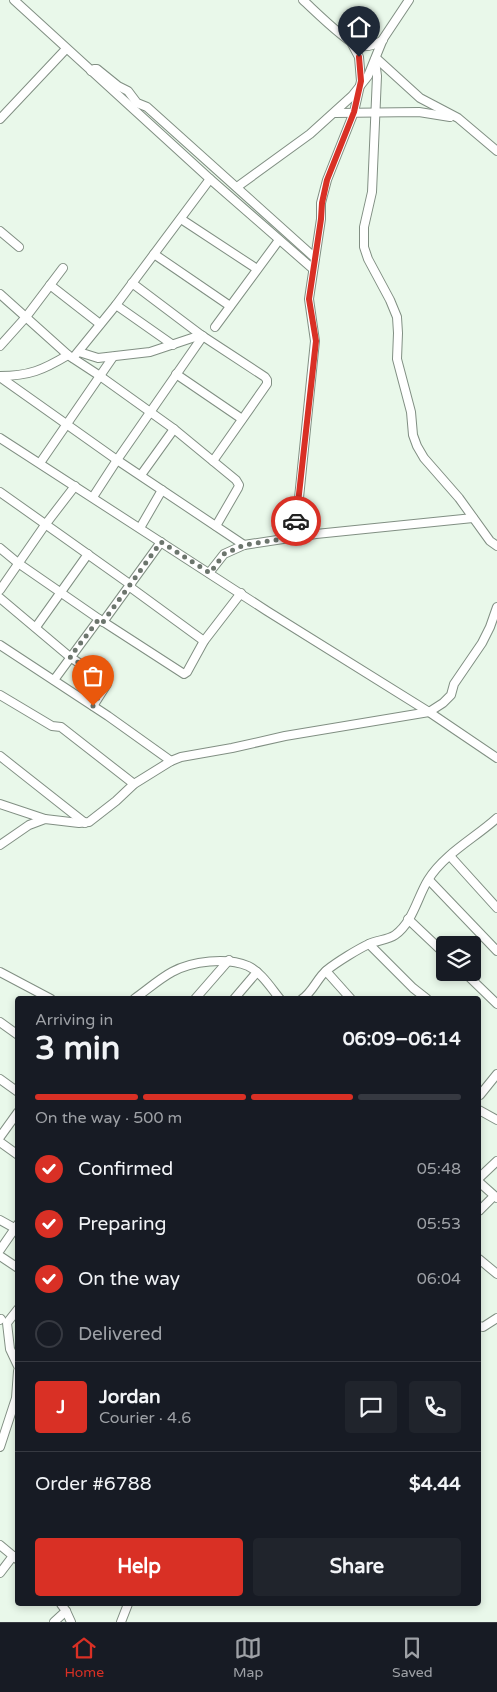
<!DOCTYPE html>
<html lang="en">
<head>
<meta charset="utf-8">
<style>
  :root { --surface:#171b24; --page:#20242c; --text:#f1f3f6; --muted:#9ea1a6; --line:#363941; --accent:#d93025 }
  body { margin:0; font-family:"Varela Round",sans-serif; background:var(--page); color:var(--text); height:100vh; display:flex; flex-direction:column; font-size:19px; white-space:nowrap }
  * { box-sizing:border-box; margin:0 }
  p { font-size:16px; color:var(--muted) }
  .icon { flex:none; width:28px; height:28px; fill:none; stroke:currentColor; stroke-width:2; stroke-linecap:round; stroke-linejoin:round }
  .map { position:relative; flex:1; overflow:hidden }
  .drawer { position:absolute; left:15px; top:996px; width:466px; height:610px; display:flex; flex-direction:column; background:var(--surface); border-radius:5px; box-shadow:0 2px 8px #0003 }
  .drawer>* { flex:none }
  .buttons { position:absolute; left:436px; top:936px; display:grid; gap:10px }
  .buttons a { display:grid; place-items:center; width:45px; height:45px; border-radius:5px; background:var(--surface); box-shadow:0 2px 8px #0003; font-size:25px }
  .pin { position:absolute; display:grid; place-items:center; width:42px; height:42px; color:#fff; margin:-51px -21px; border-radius:50% 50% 50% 0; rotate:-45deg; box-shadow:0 0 5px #0007 }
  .pin .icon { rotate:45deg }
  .courier { position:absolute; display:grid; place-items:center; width:50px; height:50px; margin:-25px; border:4px solid #d93025; border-radius:50%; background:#fff; color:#222; box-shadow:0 1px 6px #0007 }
  .headline em { font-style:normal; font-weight:700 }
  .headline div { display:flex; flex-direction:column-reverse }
  .headline { display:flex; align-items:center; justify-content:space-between; height:85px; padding:0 20px }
  h1 { font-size:32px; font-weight:700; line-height:38px }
  .bar { display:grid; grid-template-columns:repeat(4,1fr); gap:8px 5px; align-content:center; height:60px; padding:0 20px }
  .bar i { height:6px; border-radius:4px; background:var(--line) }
  .bar .current { background:var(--accent) }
  .bar p { grid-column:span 4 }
  .line { display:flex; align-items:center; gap:12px; padding:0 20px; border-top:1px solid var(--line) }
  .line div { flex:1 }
  .round { display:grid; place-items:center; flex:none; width:52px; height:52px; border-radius:5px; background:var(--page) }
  ol { padding:0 20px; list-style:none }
  li { display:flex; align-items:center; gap:15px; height:55px }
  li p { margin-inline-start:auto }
  li .icon { padding:5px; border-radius:50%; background:var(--accent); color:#fff; stroke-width:4 }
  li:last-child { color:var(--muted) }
  li i { width:28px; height:28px; border:2px solid var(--line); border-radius:50% }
  .primary-button { display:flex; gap:10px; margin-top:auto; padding:10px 20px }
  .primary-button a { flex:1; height:58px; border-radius:5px; background:var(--accent); color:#fff; font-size:20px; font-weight:700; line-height:58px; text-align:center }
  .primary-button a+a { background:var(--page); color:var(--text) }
  .dock { display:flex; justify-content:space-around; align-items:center; height:70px; border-top:1px solid var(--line); background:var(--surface); font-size:14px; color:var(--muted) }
  .dock a { display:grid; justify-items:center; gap:2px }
  .dock .current { color:var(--accent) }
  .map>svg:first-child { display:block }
</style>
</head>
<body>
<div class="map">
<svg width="497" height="1622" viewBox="0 0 497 1622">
  <rect width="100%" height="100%" fill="#e9f8ea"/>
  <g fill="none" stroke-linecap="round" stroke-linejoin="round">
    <defs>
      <g id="minor">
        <polyline points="14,0 210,179 313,269"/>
        <path d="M303,0C314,10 345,41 357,45C366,48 375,45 383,40"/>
        <polyline points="376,58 420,98 458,118 497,151"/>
        <polyline points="375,60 377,76 372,192 364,227 364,247 368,259 390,300 397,317 398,333 397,359 411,412 413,435 417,446 424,458 459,498 490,541 497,546"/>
        <polyline points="91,71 94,69 97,69 118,86 128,91 137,103 147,107 315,258"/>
        <polyline points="335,113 419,112 450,117"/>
        <polyline points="0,119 66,49"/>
        <polyline points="237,187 310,134 352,96 368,76 383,39 409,0"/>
        <polyline points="181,219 257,269"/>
        <polyline points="0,231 19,247"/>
        <polyline points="154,254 230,306"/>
        <polyline points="132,283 201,335 265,377 267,380 267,384 213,461"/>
        <polyline points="50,285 100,324"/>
        <polyline points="0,294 68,355 100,376 174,429 236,480 239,485 238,488 216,526"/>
        <polyline points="116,305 173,345"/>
        <polyline points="215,327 279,240"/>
        <polyline points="0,346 26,317 63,268"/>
        <polyline points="79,352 98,358 150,352 201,335"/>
        <polyline points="73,358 116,305 210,179"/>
        <polyline points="176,374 242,419"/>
        <path d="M0,376C29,376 43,370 68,355"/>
        <polyline points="0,377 117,460 244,545"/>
        <polyline points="0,438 267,611 429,712 497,758"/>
        <polyline points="40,463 113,357"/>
        <polyline points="141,475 174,429"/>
        <polyline points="0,492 131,585"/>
        <polyline points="93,497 117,460 203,336"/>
        <polyline points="140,528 162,490"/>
        <polyline points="295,537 315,341 309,299 321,219 321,203 327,180 354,112 361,81 359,57 351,42"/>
        <polyline points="0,548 18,563 99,619 184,674 187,672 204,641 241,593"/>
        <polyline points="209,573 224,554 244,545 316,534 473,518"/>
        <polyline points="130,587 204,641"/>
        <polyline points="0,590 45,525 75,486"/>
        <polyline points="0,598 70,657 106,681 107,684 93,706"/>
        <polyline points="103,622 161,542"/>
        <polyline points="36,627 88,554"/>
        <polyline points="0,645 108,716 171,761"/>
        <polyline points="54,680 99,619"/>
        <polyline points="0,695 52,726 61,727 134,784"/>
        <polyline points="0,756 85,823"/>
        <polyline points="0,804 45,819"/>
        <polyline points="0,845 29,825 45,819 79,823 89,822 116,801 134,784 171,761 181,757 232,748 285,736 429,712 443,703 451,695 454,684 482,643 490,627 497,607"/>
        <polyline points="450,856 497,908"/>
        <polyline points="429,880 497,951"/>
        <polyline points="408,919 445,954"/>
        <polyline points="369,944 413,988 427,999"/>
        <polyline points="326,971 351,999"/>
        <polyline points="0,972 51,999"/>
        <polyline points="464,972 497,1004"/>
        <path d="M134,999C147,990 159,979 172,972C192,961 227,957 248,966C261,972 271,988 280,999"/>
        <polyline points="195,999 229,960"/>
        <polyline points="234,999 257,972"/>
        <path d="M302,999C313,992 317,978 327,970C337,962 358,949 369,944C377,940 388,940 395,935C413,922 417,898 428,880C444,854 475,838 497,818"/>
        <polyline points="0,1022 18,1035"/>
        <polyline points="0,1079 18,1092"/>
        <polyline points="480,1095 497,1074"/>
        <polyline points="479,1110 497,1120"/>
        <polyline points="0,1137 18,1112"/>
        <polyline points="0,1142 18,1155"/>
        <polyline points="479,1178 497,1161"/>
        <polyline points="479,1182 497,1198"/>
        <polyline points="479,1211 494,1196"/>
        <polyline points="0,1220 18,1230"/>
        <polyline points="0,1250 18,1224"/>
        <polyline points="0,1256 18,1268"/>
        <polyline points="479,1259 497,1274"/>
        <polyline points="18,1309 7,1323 10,1349 18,1366"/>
        <polyline points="0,1320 1,1319"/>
        <polyline points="479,1326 483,1327 497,1318"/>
        <polyline points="0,1447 16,1398 18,1371"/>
        <polyline points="0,1545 18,1560"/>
        <polyline points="0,1573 13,1556"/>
        <polyline points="61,1604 66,1611 71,1622"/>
        <polyline points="54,1622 66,1611"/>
        <polyline points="121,1622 128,1604"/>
      </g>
    </defs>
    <!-- minor casing -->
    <use href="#minor" stroke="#818f83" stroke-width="10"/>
    <!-- minor -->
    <use href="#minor" stroke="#fff" stroke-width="8"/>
  </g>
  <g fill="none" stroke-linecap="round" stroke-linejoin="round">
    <!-- done -->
    <polyline stroke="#6c756d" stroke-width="5" stroke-dasharray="0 9" points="93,706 107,682 70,657 99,619 103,622 161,542 210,573 224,554 244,545 295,537 296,521"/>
    <!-- route -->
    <polyline stroke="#d93025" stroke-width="6" points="296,521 316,341 309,299 321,219 322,203 327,180 354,112 361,81 359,57"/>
  </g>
</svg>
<div class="buttons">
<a><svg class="icon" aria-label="layers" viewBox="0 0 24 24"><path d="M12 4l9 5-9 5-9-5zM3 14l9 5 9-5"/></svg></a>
</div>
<div class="pin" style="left:93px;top:706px;background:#ea580c"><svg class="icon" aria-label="bag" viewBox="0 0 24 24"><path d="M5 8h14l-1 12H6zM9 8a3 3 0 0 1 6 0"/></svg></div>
<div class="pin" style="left:359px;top:57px;background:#1f2937"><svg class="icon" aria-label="home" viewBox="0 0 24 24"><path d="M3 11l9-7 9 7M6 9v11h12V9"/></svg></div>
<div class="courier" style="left:296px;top:521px"><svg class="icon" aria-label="car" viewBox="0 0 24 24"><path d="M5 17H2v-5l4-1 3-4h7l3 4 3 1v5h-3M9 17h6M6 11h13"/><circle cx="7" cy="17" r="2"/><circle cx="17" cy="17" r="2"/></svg></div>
<section class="drawer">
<div class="headline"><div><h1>3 min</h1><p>Arriving in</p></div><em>06:09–06:14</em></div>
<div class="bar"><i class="current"></i><i class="current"></i><i class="current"></i><i></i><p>On the way · 500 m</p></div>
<ol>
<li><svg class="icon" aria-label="check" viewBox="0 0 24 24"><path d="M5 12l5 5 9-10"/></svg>Confirmed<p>05:48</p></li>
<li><svg class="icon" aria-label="check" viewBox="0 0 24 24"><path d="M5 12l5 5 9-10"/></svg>Preparing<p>05:53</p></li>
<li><svg class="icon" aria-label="check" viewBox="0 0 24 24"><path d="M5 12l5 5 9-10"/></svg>On the way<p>06:04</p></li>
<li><i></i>Delivered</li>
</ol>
<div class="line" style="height:90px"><b class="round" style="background:var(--accent);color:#fff">J</b><div><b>Jordan</b><p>Courier · 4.6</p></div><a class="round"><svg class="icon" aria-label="chat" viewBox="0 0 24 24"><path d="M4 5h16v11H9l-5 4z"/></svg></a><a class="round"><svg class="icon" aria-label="phone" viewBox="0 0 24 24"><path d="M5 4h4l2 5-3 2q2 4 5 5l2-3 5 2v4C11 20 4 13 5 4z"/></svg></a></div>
<div class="line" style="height:65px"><div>Order #6788</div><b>$4.44</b></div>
<div class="primary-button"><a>Help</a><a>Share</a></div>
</section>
</div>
<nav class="dock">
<a class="current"><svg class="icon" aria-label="home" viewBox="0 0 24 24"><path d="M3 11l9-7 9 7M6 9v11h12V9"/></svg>Home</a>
<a><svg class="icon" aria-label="map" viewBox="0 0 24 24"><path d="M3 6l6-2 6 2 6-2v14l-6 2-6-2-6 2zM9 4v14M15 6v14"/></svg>Map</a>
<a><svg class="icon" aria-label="saved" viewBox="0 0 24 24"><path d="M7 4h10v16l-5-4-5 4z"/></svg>Saved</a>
</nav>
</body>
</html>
